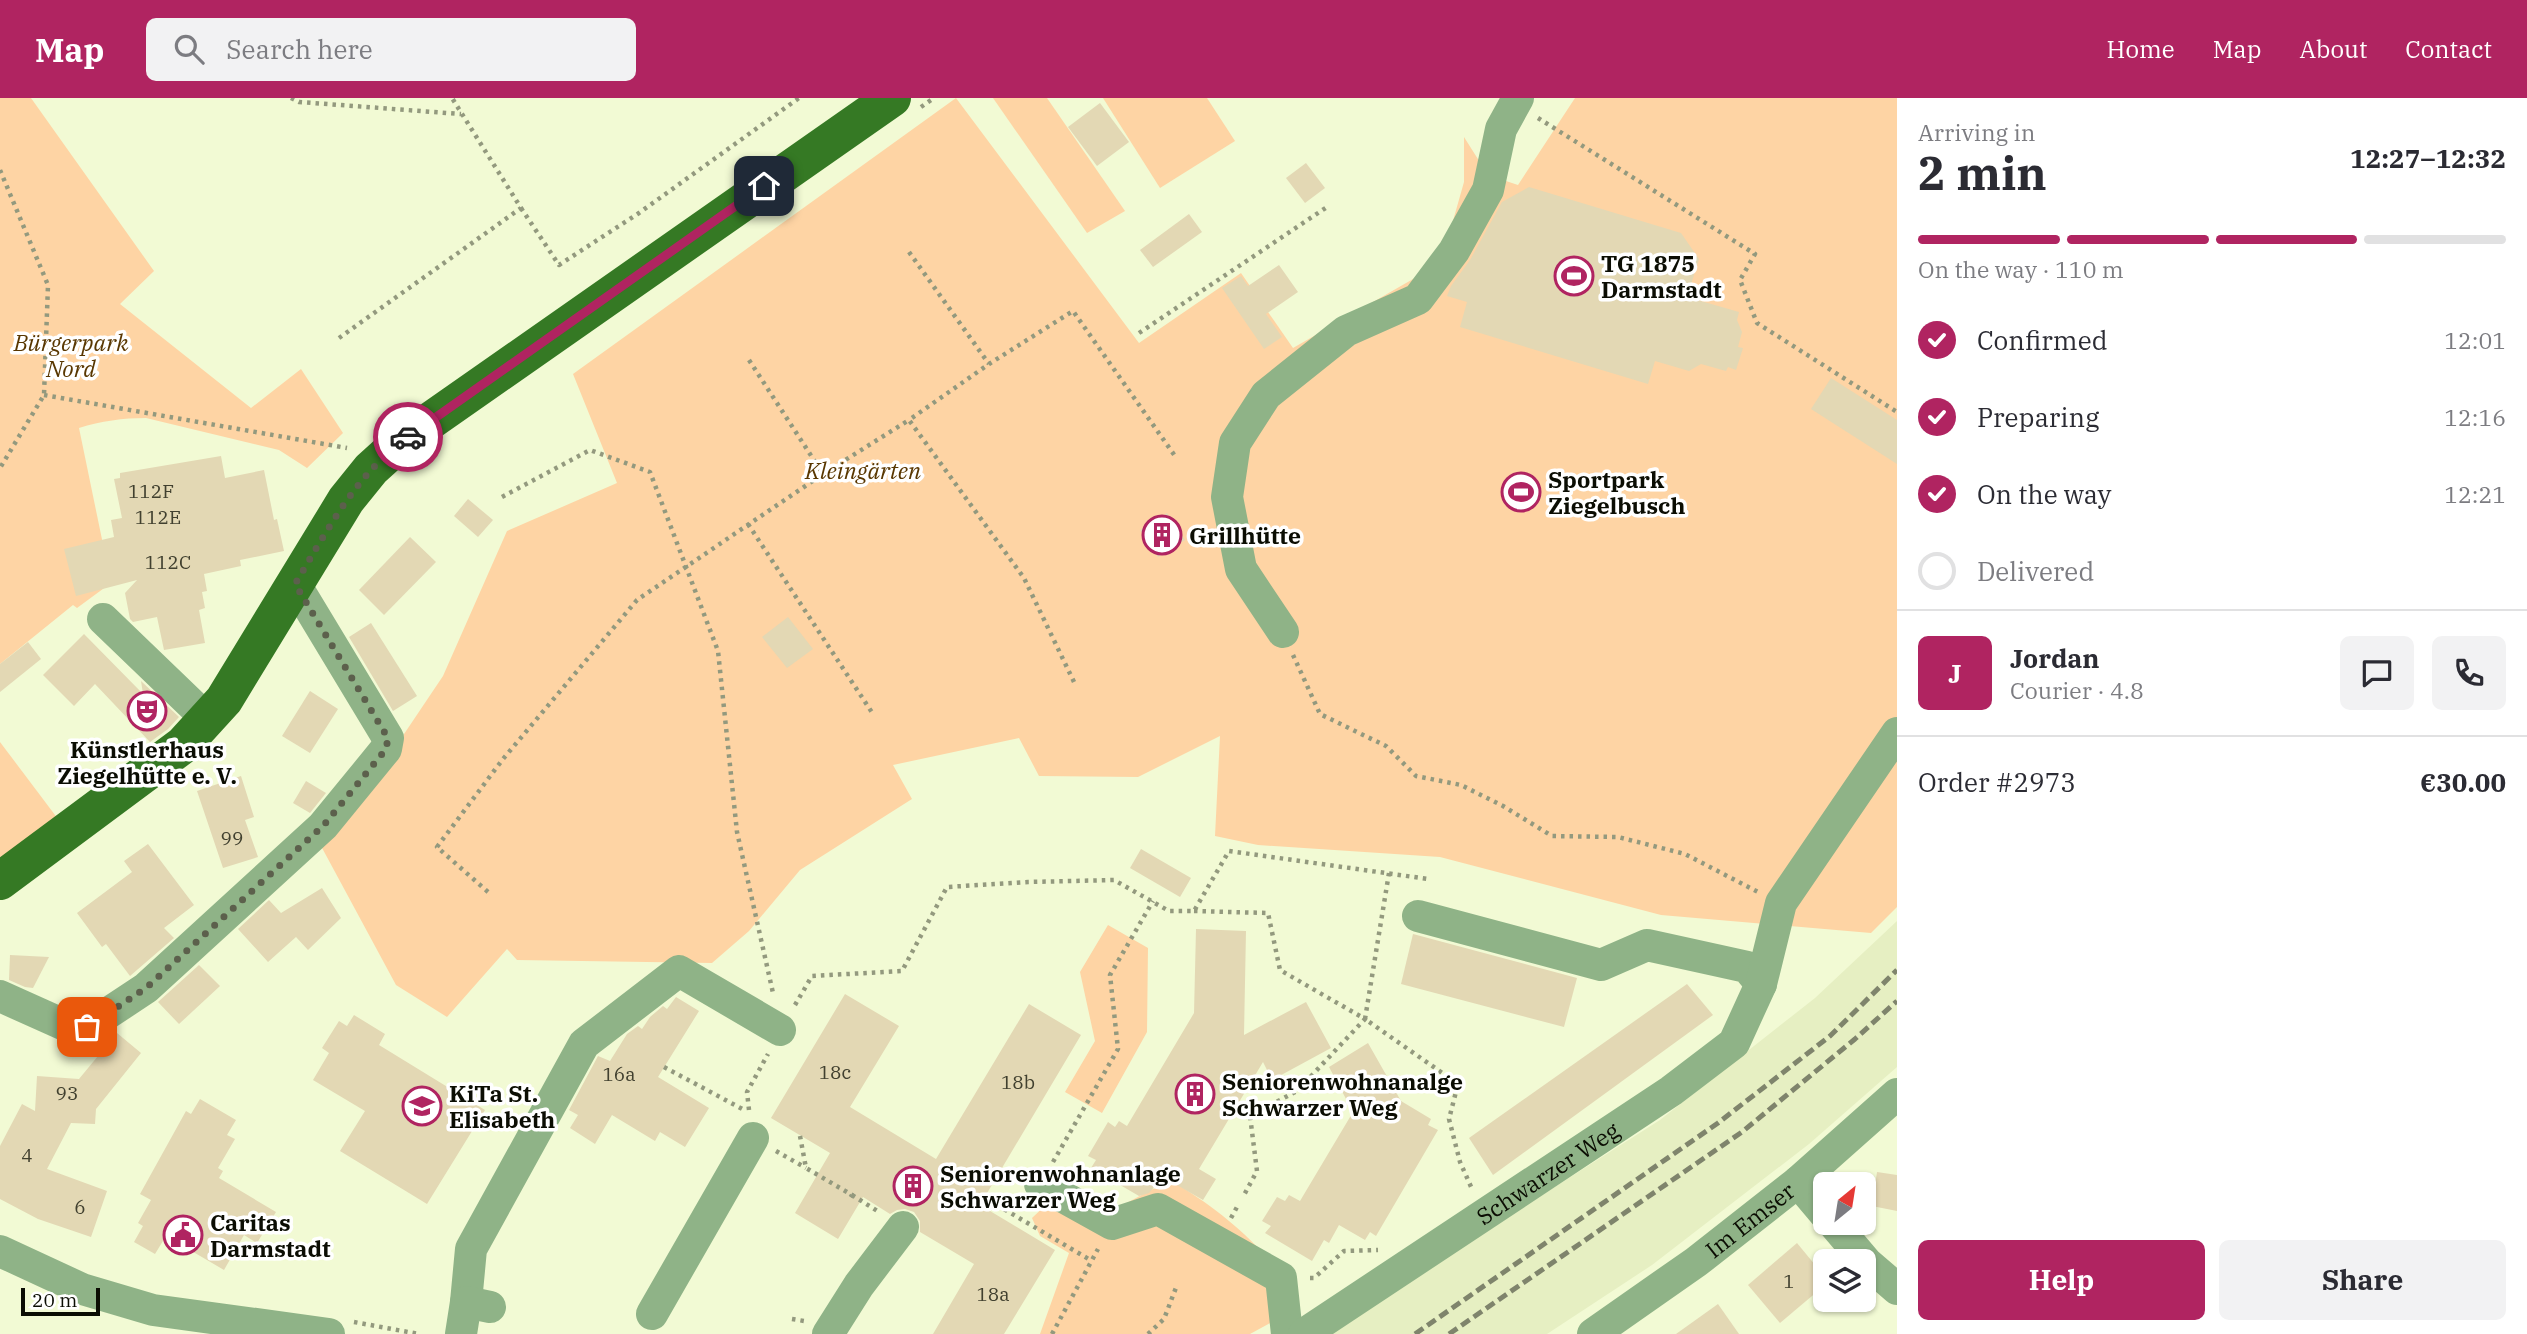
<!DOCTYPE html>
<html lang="en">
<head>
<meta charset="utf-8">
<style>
  :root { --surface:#fff; --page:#f2f2f3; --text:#2b2b33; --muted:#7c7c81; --line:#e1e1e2; --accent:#b02461 }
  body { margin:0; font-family:"IBM Plex Serif",serif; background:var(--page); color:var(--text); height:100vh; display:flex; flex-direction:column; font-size:26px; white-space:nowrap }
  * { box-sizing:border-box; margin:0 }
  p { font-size:23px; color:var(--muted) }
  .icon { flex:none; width:38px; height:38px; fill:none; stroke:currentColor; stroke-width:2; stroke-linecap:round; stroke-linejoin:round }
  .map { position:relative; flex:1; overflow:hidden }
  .side { display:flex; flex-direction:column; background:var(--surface); width:630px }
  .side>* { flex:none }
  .needle { width:46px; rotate:30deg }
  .buttons { position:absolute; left:1813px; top:1074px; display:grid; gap:14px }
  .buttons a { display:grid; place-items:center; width:63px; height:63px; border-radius:10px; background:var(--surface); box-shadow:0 2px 5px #0004; font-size:35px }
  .scale { position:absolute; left:21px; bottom:18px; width:79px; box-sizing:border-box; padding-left:7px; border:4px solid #0b0d03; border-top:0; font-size:19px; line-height:24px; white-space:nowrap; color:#0b0d03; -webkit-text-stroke:5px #fff; paint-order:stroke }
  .pin { position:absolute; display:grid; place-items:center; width:60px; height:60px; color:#fff; margin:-30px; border-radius:14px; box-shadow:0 4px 10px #0006 }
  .courier { position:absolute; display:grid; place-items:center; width:70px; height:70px; margin:-35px; border:5px solid #b02461; border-radius:50%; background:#fff; color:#222; box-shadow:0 2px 9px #0007 }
  .head em { font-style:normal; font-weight:700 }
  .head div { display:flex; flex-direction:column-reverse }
  .head { display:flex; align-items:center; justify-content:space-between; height:119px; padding:0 21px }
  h1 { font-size:46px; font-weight:700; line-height:52px }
  .bar { display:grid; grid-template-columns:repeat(4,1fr); gap:10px 7px; align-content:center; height:84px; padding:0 21px }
  .bar i { height:9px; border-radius:5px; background:var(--line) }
  .bar .current { background:var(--accent) }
  .bar p { grid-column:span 4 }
  .line { display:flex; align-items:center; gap:18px; padding:0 21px; border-top:2px solid var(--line) }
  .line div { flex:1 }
  .round { display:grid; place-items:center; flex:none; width:74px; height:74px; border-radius:10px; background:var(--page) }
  ol { padding:0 21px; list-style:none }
  li { display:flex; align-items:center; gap:21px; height:77px }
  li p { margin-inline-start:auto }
  li .icon { padding:7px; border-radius:50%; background:var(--accent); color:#fff; stroke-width:4 }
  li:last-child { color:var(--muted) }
  li i { width:38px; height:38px; border:4px solid var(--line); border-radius:50% }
  .button { display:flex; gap:14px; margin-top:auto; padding:14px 21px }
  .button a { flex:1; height:80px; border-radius:10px; background:var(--accent); color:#fff; font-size:28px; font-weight:700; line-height:80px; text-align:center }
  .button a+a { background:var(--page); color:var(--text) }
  header { display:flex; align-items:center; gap:42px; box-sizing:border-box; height:98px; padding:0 35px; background:var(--accent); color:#fff }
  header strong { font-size:33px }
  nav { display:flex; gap:38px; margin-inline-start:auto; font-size:24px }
  .search { width:490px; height:63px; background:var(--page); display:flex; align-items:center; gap:18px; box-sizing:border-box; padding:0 24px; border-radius:10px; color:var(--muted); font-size:26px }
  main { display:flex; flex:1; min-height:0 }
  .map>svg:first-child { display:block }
</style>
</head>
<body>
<header>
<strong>Map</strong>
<div class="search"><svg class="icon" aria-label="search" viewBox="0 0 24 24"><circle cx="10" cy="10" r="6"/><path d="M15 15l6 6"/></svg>Search here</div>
<nav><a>Home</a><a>Map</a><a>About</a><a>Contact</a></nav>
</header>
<main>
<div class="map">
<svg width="1897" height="1236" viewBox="0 0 1897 1236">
  <rect width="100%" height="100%" fill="#f2fad4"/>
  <!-- built -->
  <polygon fill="#e6efc2" points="1897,823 1897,969 1809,1046 1652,1167 1547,1236 1324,1236 1660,1022 1815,900"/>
  <!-- green -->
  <g fill="#fed4a4">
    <path d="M0,0H31L154,173L120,206L251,310L301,271L343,335L307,370L279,352L146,320C123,320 101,323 79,330L111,485L77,510L73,507L0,566Z"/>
    <polygon points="956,0 1139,245 1241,175 1293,250 1420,177 1445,151 1464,84 1464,39 1488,77 1518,87 1575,0 1897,0 1897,809 1871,835 1661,817 1440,759 1258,747 1215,738 1220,638 1138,679 1039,678 1019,640 893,667 912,701 800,772 749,833 712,865 517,862 507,851 447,919 396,887 321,748 351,715 443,578 507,433 617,385 573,276"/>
    <polygon points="993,0 1047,0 1125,113 1087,135"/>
    <polygon points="1103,0 1207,0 1235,43 1160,90"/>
    <polygon points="0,644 58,721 0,765"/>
    <polygon points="1108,827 1148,850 1147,934 1102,1015 1065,994 1095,943 1080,874"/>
    <path d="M1177,1086C1217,1111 1244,1133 1275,1168L1274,1223L1250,1236H1040L1069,1155L1040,1138L1032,1120L1049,1104L1119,1109L1153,1091Z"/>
  </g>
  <!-- building -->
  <g fill="#e3d8b4">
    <polygon points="1100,5 1129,44 1097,68 1068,29"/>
    <polygon points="1306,65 1325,90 1305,105 1286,80"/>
    <polygon points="1529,89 1681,135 1699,161 1687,199 1739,214 1737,222 1742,234 1738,249 1743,250 1736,272 1728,269 1726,273 1701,266 1689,273 1655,263 1648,286 1460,229 1467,204 1447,198 1451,188 1470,162 1502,104"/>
    <polygon points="1189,116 1202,134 1153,169 1140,152"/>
    <polygon points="1279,167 1298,194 1266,216 1282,239 1264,251 1222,190 1241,178 1248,188"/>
    <polygon points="1831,280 1897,322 1897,366 1811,311"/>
    <polygon points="221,358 225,380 264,372 274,422 277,421 284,453 240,462 241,468 204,476 207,493 202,494 205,510 199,512 205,545 164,552 157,519 133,524 130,521 125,495 137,482 76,498 64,451 114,439 111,422 122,420 114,381 120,380 120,375"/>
    <polygon points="468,401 493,422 478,439 454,418"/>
    <polygon points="1167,415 1185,442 1158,459 1140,432"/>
    <polygon points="410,439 436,464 384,517 359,492"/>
    <polygon points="788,519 813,551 787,570 762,539"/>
    <polygon points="371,525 417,598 393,613 349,539"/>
    <polygon points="84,536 143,596 141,583 179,619 168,631 150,644 95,586 74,608 43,577"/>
    <polygon points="28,544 41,561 0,594 0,566"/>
    <polygon points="310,593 338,611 310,655 282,638"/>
    <polygon points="241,678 254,719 245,722 258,759 223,770 197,693"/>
    <polygon points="306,683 326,695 310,715 293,705"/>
    <polygon points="148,746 194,807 164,830 174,840 130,878 106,846 102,849 77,815 132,774 124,763"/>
    <polygon points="1141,751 1191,780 1180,799 1130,770"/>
    <polygon points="322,790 341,820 308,852 296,839 268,864 238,831 269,802 281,815"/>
    <polygon points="1196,831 1246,833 1244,937 1306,904 1331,950 1272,982 1263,964 1199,1071 1216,1081 1203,1102 1163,1079 1149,1095 1139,1098 1091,1070 1096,1062 1088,1058 1108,1024 1115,1029 1119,1023 1127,1028 1194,915"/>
    <polygon points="1413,836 1577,880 1564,929 1401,886"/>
    <polygon points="10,857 49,859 33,890 25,889 9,882"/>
    <polygon points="199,867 220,888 179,926 158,904"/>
    <polygon points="1687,886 1713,917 1493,1077 1469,1040"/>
    <polygon points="845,896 899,928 850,1009 936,1061 1029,906 1081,937 980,1107 1055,1152 1004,1236 933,1236 974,1166 920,1134 920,1123 914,1114 905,1111 897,1112 890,1116 863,1099 838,1141 795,1115 830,1055 771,1020"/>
    <polygon points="676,899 699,913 658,979 709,1010 685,1049 660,1034 655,1043 612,1017 595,1046 570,1030 578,1017 569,1012 598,958 610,963 627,936 638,928 642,931 650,919 663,908 667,911"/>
    <polygon points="354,917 385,936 379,947 485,1012 427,1106 340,1053 365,1013 313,982 329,955 322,950 339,923 347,928"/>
    <polygon points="117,935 141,955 96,1011 95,1026 71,1025 47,1071 107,1093 91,1139 38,1121 0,1101 0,1048 22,1006 35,1013 37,978 79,981"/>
    <polygon points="1368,945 1401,1003 1431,1021 1428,1027 1438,1032 1376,1138 1370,1134 1365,1142 1339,1127 1329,1145 1324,1142 1312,1163 1265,1135 1271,1128 1262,1123 1277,1099 1285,1103 1289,1097 1300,1103 1353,1014 1329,969"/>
    <polygon points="200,1001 236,1022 227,1037 235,1041 218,1070 223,1073 219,1080 276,1114 257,1145 244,1137 224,1172 166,1138 155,1156 134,1144 143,1128 138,1125 151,1102 140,1096 186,1013 191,1016"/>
    <polygon points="1877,1074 1897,1077 1897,1113 1872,1108"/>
    <polygon points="1797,1145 1825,1179 1825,1187 1780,1225 1748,1187"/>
    <polygon points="1718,1206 1739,1236 1676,1236"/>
  </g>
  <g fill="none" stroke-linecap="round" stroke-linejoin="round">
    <!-- path -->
    <g stroke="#93997e" stroke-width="4.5" stroke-dasharray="3.5 5" stroke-linecap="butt">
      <polyline points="291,0 299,4 461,16"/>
      <polyline points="921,9 934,0"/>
      <polyline points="1538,20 1755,156 1740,182 1757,225 1897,314"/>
      <polyline points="0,72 48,187 44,297 0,370"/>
      <polyline points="521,110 559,167 639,115 799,0"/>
      <polyline points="909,154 989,266"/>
      <polyline points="1139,235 1327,109"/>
      <polyline points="339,240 521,110 452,0"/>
      <polyline points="749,262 823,376"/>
      <polyline points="44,297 347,350"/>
      <polyline points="502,399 590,352 650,374 718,553 737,734 773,895"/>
      <polyline points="748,426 873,616"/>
      <polyline points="1293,557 1320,616 1386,648 1416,678 1461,687 1503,708 1552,738 1618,739 1685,756 1758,794"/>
      <polyline points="1074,584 1024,480 909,322 989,266 1073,213 1175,358"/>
      <polyline points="1389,775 1365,921 1458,986 1449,1021 1460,1064 1472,1091"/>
      <polyline points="488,794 437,749 503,661 637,502 823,376 909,322"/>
      <polyline points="1194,813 1268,815 1280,872 1365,921 1297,993 1250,1018"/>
      <polyline points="795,907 812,878 902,873 947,789 1028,784 1114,782 1169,813 1194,813 1229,753 1428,781"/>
      <polyline points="664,969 746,1013"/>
      <polyline points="1236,1010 1250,1018 1257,1073 1244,1097"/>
      <polyline points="749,1012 747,994 768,956"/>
      <polyline points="800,1038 806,1070 852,1097 849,1102"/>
      <polyline points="776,1053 806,1070"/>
      <polyline points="1053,1064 1118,951 1110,877 1153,803"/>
      <polyline points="852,1097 879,1114"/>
      <polyline points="984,1100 996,1106 1015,1098"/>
      <polyline points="997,1107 1092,1163"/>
      <polyline points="1231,1120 1237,1109"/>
      <polyline points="1310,1180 1314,1180 1344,1153 1378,1152"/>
      <polyline points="792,1221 804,1223"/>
      <polyline points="354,1224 419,1236"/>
      <polyline points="1052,1236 1098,1151"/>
      <polyline points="1148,1236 1164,1221 1177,1187"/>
    </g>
    <!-- minor -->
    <g stroke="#8fb387" stroke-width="32">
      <polyline points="103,521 208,622"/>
      <polyline points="1283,534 1241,471 1227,399 1235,345 1266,297 1346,233 1418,201 1454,153 1488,92 1501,31 1518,0"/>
      <polyline points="1418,818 1601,867 1647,847 1747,869 1761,886"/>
      <polyline points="0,898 69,929 78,932 87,929 146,890 323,728 386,651 388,640 295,486"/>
      <polyline points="1798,1084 1825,1116"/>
      <polyline points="1040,1086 1112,1126 1158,1111 1281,1180 1287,1236"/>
      <polyline points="1833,1125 1867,1165 1897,1191"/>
      <polyline points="0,1153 82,1191 153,1212 329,1236"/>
      <polyline points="466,1204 471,1151 584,946 679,873 780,932"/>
      <polyline points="652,1216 753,1040"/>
      <polyline points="461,1236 466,1204 490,1209"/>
      <polyline points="828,1236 859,1187 903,1129"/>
      <path id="s1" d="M1304,1236L1671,993L1734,945L1761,886L1781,805L1897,635"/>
      <path id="s2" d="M1593,1236L1696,1164L1798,1084L1897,996"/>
    </g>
    <!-- major -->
    <polyline stroke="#357924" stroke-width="38" points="0,783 183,647 224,602 346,402 371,371 403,342 892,0"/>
    <!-- rail -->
    <g stroke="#7f846c" stroke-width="5" stroke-dasharray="10 5" stroke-linecap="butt">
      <polyline points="1415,1236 1718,1025 1830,938 1897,872"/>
      <polyline points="1449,1236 1742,1034 1855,941 1897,903"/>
    </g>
  </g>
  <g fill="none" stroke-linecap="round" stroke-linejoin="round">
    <!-- done -->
    <path stroke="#5c604c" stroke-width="7" stroke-dasharray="0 12.6" d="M87,929L146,890L323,728L386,651L388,640L295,486C327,433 356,376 408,339"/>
    <!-- route -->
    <polyline stroke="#b02461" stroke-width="9" points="408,339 764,88"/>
  </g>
  <!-- icons -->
  <defs>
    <symbol id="stadium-ring" viewBox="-11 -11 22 22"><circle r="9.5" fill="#fff" stroke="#b02461" stroke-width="1.5"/><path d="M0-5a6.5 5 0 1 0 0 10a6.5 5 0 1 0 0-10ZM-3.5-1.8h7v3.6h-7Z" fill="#b02461"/></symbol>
    <symbol id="building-ring" viewBox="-11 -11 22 22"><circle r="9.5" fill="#fff" stroke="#b02461" stroke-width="1.5"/><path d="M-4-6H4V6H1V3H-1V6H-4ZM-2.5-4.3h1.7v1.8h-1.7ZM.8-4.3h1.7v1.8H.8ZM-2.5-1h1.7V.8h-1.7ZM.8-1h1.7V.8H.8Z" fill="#b02461"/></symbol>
    <symbol id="theatre-ring" viewBox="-11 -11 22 22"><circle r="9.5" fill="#fff" stroke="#b02461" stroke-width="1.5"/><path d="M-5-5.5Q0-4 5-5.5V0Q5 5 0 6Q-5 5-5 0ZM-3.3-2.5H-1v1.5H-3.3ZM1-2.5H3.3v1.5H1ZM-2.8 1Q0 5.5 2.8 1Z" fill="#b02461"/></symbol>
    <symbol id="school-ring" viewBox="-11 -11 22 22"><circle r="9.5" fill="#fff" stroke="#b02461" stroke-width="1.5"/><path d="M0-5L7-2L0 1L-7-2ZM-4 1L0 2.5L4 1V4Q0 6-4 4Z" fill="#b02461"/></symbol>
    <symbol id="civic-ring" viewBox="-11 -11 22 22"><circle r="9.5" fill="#fff" stroke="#b02461" stroke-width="1.5"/><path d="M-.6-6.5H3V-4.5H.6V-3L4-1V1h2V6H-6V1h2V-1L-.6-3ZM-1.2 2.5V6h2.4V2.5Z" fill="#b02461"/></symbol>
  </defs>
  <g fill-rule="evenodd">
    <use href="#stadium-ring" x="1552" y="156" width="44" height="44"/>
    <use href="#stadium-ring" x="1499" y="372" width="44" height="44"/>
    <use href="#building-ring" x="1140" y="415" width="44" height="44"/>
    <use href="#theatre-ring" x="125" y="591" width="44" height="44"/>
    <use href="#building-ring" x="1173" y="974" width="44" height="44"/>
    <use href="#school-ring" x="400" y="986" width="44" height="44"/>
    <use href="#building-ring" x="891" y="1066" width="44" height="44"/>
    <use href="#civic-ring" x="161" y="1115" width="44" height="44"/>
  </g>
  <g text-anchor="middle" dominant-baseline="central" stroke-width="7" stroke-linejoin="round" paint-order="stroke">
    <!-- number labels -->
    <g font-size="19" fill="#41402f">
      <text x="151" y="393">112F</text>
      <text x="158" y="419">112E</text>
      <text x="168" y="464">112C</text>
      <text x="232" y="740">99</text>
      <text x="835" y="974">18c</text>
      <text x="619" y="976">16a</text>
      <text x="1018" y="984">18b</text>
      <text x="67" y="995">93</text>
      <text x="27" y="1057">4</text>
      <text x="80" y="1109">6</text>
      <text x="1789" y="1183">1</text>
      <text x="993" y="1196">18a</text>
    </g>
    <!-- poi labels -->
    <g font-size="23" font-weight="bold" fill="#0b0d03" stroke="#fff" text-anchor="start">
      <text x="1601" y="165">TG 1875<tspan x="1601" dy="26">Darmstadt</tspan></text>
      <text x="1548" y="381">Sportpark<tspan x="1548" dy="26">Ziegelbusch</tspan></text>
      <text x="1189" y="437">Grillhütte</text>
      <text x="147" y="651" text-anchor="middle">Künstlerhaus<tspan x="147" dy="26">Ziegelhütte e. V.</tspan></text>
      <text x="1222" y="983">Seniorenwohnanalge<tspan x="1222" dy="26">Schwarzer Weg</tspan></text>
      <text x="449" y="995">KiTa St.<tspan x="449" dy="26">Elisabeth</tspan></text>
      <text x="940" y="1075">Seniorenwohnanlage<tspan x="940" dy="26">Schwarzer Weg</tspan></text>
      <text x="210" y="1124">Caritas<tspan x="210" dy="26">Darmstadt</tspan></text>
    </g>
    <!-- park labels -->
    <g font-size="23" font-style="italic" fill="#593701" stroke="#fff">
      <text x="71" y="244">Bürgerpark<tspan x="71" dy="26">Nord</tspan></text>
      <text x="863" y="372">Kleingärten</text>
    </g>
    <!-- street labels -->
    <g font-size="23" fill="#0b0d03" stroke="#fff">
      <text stroke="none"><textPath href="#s1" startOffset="292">Schwarzer Weg</textPath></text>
      <text stroke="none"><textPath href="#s2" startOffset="194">Im Emser</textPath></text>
    </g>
  </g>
</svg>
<div class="buttons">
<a><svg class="needle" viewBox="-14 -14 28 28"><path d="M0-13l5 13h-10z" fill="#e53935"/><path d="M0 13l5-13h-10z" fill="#7c7c81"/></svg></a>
<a><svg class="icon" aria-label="layers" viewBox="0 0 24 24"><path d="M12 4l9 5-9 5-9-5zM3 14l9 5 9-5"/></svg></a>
</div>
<div class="scale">20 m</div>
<div class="pin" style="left:87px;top:929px;background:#ea580c"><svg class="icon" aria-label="bag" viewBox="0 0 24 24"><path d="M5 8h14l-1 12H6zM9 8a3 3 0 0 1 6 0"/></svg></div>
<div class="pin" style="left:764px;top:88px;background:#1f2937"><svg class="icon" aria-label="home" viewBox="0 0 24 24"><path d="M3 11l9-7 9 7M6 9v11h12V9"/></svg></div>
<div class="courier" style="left:408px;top:339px"><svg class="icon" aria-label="car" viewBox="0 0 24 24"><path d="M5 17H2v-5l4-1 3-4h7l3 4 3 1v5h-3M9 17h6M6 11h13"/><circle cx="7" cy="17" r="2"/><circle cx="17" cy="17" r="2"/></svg></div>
</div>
<section class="side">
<div class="head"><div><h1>2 min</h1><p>Arriving in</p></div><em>12:27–12:32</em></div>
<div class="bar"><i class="current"></i><i class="current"></i><i class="current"></i><i></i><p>On the way · 110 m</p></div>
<ol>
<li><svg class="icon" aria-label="check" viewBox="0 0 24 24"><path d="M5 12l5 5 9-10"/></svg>Confirmed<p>12:01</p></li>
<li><svg class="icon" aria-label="check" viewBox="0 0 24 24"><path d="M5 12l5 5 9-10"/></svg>Preparing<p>12:16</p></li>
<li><svg class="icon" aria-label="check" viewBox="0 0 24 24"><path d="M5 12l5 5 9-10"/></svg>On the way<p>12:21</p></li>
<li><i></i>Delivered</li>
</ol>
<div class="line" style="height:126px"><b class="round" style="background:var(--accent);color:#fff">J</b><div><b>Jordan</b><p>Courier · 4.8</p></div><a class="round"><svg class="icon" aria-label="chat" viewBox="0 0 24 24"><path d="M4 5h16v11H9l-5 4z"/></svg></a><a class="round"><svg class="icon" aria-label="phone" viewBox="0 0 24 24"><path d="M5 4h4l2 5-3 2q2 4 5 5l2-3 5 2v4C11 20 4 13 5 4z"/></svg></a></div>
<div class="line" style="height:91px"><div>Order #2973</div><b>€30.00</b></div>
<div class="button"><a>Help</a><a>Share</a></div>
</section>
</main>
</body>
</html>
